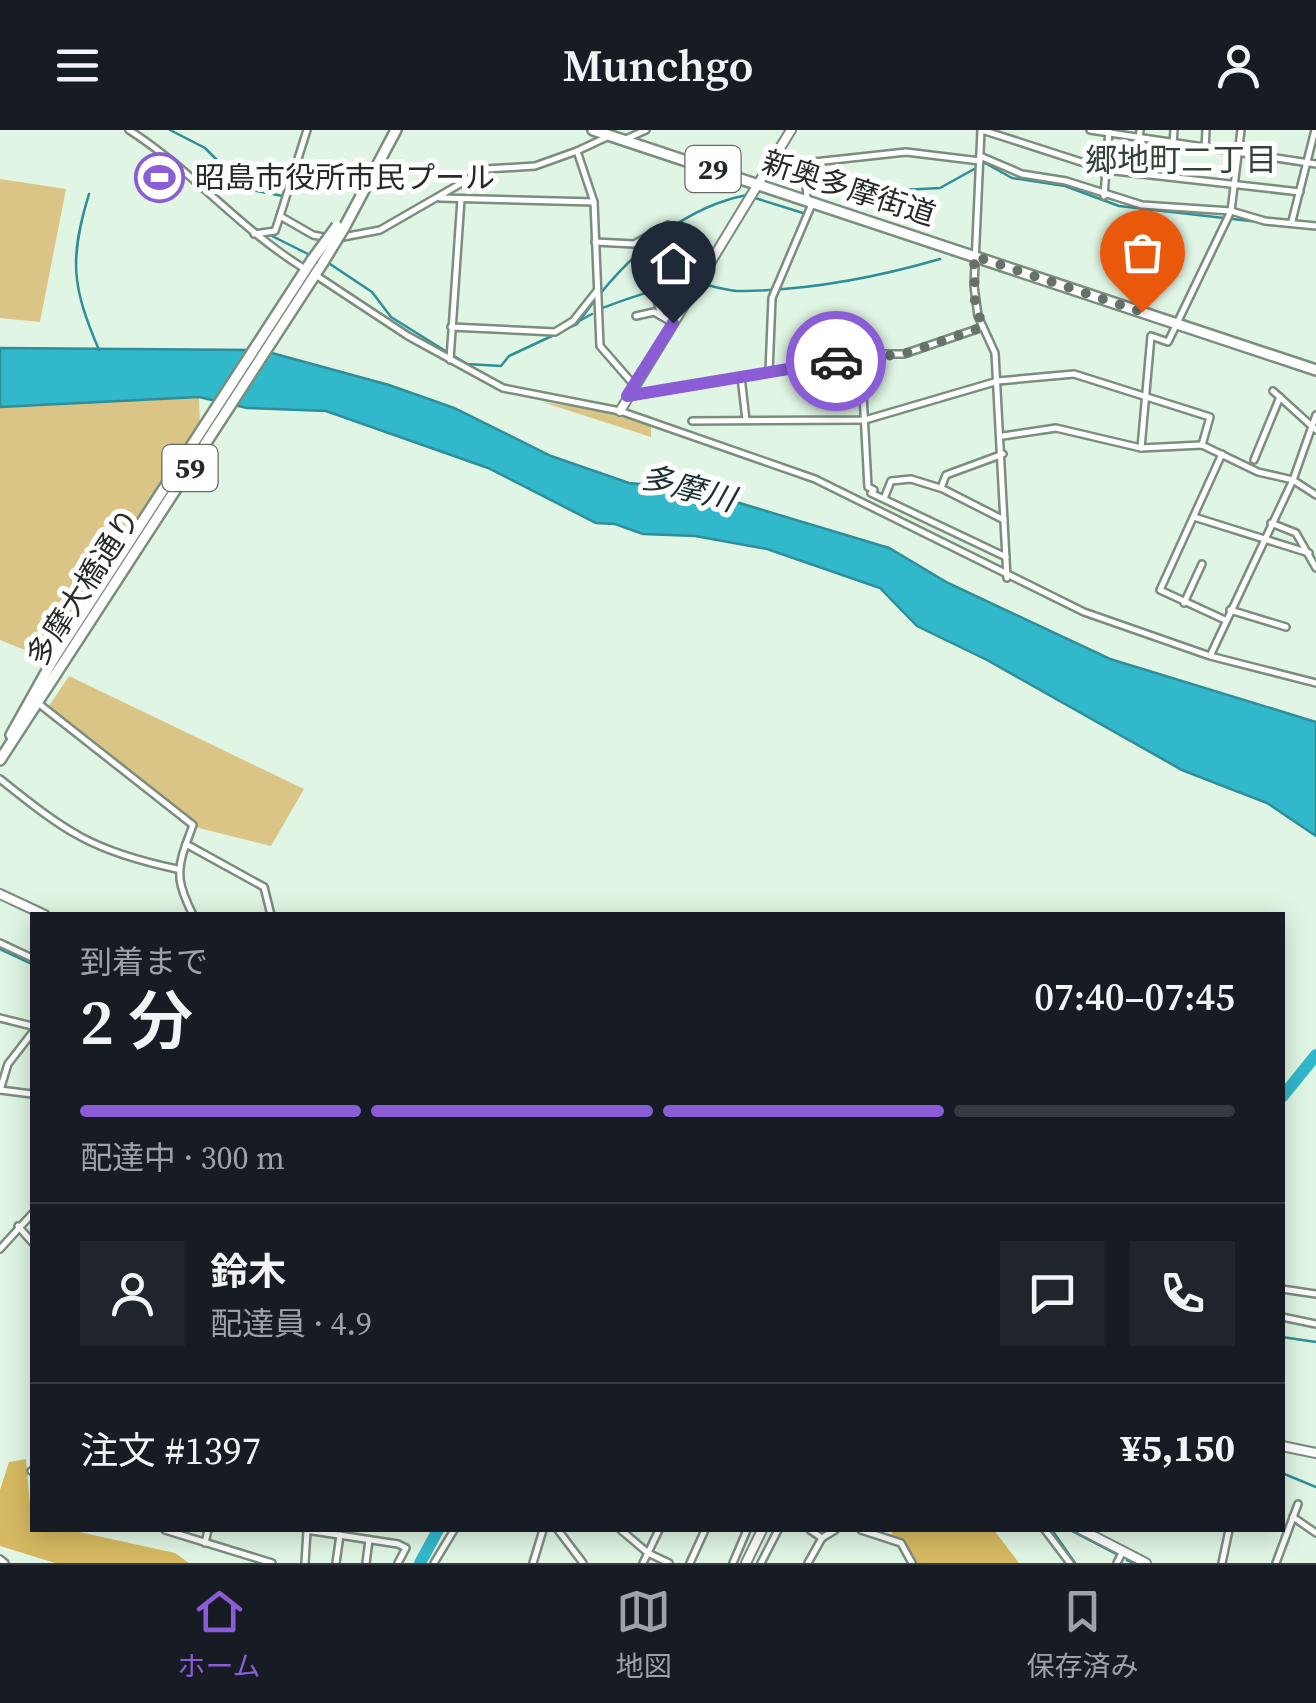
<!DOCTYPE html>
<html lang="ja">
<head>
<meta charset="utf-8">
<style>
  :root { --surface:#171b24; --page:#20242c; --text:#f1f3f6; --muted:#9ea1a6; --line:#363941; --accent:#8a5cd6 }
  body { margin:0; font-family:"Source Serif 4","Noto Sans JP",serif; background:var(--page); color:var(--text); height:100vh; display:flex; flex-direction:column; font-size:38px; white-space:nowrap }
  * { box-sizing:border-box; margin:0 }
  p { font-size:32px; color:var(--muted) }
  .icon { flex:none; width:55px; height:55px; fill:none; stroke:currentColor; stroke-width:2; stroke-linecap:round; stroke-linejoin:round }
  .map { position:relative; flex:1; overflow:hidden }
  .panel { position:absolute; left:30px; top:782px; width:1255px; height:620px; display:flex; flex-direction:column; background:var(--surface); border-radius:0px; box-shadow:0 5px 25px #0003 }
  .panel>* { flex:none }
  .pin { position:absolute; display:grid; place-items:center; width:85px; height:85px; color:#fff; margin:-102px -42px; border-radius:50% 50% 50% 0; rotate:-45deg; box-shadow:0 0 10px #0007 }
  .pin .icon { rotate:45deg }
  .courier { position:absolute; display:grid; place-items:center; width:100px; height:100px; margin:-50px; border:8px solid #8a5cd6; border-radius:50%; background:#fff; color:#222; box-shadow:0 2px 12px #0007 }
  .headline em { font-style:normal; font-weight:600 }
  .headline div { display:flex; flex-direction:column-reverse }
  .headline { display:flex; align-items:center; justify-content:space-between; height:170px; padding:0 50px }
  h1 { font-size:65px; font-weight:600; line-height:75px }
  .bar { display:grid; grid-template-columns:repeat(4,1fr); gap:15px 10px; align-content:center; height:120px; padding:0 50px }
  .bar i { height:12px; border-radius:8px; background:var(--line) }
  .bar .selected { background:var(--accent) }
  .bar p { grid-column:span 4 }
  .line { display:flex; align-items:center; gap:25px; padding:0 50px; border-top:2px solid var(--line) }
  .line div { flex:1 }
  .round { display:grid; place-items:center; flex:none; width:105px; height:105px; border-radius:0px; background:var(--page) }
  header { display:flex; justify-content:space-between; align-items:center; height:130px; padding:0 50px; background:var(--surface); font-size:45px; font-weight:600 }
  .dock { display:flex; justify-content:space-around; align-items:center; height:140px; border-top:2px solid var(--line); background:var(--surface); font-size:28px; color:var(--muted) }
  .dock a { display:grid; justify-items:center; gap:5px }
  .dock .selected { color:var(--accent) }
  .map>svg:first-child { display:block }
</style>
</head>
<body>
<header><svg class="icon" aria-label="menu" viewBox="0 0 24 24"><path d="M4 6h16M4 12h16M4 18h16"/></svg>Munchgo<svg class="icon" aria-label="person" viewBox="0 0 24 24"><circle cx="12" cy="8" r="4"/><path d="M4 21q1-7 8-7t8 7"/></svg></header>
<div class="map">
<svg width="1316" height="1433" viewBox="0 0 1316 1433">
  <rect width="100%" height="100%" fill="#e0f5e3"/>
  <!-- green -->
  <g fill="#dac586">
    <polygon points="0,49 66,59 40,192 0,188"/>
    <polygon points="199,267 200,302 52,531 0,510 0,277"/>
    <polygon points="542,272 617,283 651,296 651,307"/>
    <polygon points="69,546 304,659 271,716 199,698 49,576"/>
  </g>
  <!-- forest -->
  <g fill="#d6b961">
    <polygon points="26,1329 32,1400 70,1400 175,1423 189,1433 55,1433 0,1416 0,1360 9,1332"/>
    <polygon points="893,1400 994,1400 1019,1433 915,1433 902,1412 890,1408"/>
  </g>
  <!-- water -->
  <polygon fill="#32b8cb" stroke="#2e8e99" stroke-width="2.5" points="0,218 261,220 389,255 454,278 551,326 629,353 693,359 889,418 948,453 1110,529 1316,592 1316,706 1267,673 1182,640 987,530 917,496 880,458 767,419 695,406 643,404 615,394 596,393 488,338 326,281 247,278 199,267 0,277"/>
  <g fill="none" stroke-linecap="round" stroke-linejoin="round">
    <!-- stream -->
    <g stroke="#2e8e99" stroke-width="2.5">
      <polyline points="170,0 205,18 246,59 283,66"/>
      <path d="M89,64C69,129 72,157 99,220"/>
      <polyline points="824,64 940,58 985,33 1012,48 1065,56 1119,76 1286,95"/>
      <polyline points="755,68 803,83"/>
      <polyline points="268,104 310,125"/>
      <polyline points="327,132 372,162 391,187 447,222"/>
      <path d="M600,164C637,118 689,76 747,65"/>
      <path d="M602,178C633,167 665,154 698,154C713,155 728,162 744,161C809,160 878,147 940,129"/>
      <polyline points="581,190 592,184"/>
      <polyline points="561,201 577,194 595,170"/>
      <polyline points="454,226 467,234 501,236 509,226 554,205"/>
      <polyline points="0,819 32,834"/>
      <polyline points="1282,1207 1316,1212"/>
      <polyline points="1282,1343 1316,1357"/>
      <polyline points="1052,1400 1075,1433"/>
      <polyline points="1070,1400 1118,1425"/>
      <polyline points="1127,1430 1134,1433"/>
    </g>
    <!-- river -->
    <g stroke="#32b8cb" stroke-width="12">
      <polyline points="1282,967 1316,925"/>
      <polyline points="420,1433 438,1400"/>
    </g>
    <defs>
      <g id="street">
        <path d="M129,0C193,41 241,100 305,139"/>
        <polyline points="981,0 974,156 978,186 995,223 1007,448"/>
        <polyline points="982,0 1106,40 1300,62"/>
        <polyline points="1090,0 1316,34"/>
        <polyline points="607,7 577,21 594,72 600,216 634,255"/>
        <polyline points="628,8 646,0"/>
        <polyline points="1139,10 1140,0"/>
        <polyline points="1173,14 1174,0"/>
        <polyline points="1205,18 1206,0"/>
        <polyline points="980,26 1022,44 1066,51 1142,75 1231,81 1265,91 1316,96"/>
        <polyline points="1104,66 1109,0"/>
        <polyline points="440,68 594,72"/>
        <polyline points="807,70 805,33 906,22 980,31"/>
        <polyline points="280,86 307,0"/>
        <polyline points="1292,91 1315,0"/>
        <polyline points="254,104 275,101 280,86 313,105 328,108"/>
        <polyline points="338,108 380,100 486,39 535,36 577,21"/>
        <polyline points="595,112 634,114 668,95"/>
        <polyline points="649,139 661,186"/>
        <polyline points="643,142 677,126"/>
        <polyline points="317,146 408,206 503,258 620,281 815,349 1084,482 1210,526 1316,553"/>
        <polyline points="636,186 654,182 673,193"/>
        <polyline points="451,197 555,202 573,191 596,162"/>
        <polyline points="861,227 868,357 874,360"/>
        <polyline points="450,230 461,69"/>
        <polyline points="769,242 772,168 812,74"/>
        <polyline points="741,247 746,290"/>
        <polyline points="1273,261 1316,300"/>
        <polyline points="630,266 879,224 904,224 983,197"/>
        <polyline points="692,291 865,290 998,251 1074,244 1210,287 1202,315"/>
        <polyline points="1003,306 1056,298 1141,318 1202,315 1258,342 1293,350 1316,365"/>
        <polyline points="1141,318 1151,206 1168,212 1231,81 1241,0"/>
        <polyline points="1003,324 946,345 941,358 1004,390"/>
        <polyline points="1222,324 1160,460 1225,490"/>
        <polyline points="1254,330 1280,267"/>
        <polyline points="871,363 1006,427"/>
        <polyline points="885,366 891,351 911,349 940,358"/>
        <polyline points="1194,387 1309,423"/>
        <polyline points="1271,393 1296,403 1316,438"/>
        <polyline points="1184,473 1202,434"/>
        <polyline points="1230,480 1286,497"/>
        <polyline points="1211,524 1293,350 1316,285"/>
        <polyline points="38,573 193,695 186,714 264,757 271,785"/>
        <path d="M0,649C66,702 92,721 177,739"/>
        <path d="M186,714C175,743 179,757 193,785"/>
        <polyline points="0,813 32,828"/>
        <polyline points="0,888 32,896"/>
        <polyline points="0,960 8,934 32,903"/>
        <polyline points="0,960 32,964"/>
        <polyline points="18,1096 32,1112"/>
        <polyline points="0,1119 32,1084"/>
        <polyline points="1282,1159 1316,1164"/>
        <polyline points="1282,1187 1316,1194"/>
        <polyline points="31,1341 32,1341"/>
        <polyline points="1293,1387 1316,1403"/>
        <polyline points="165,1400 272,1433"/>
        <polyline points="306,1400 398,1414 406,1418 398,1433"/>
        <polyline points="558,1400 583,1433"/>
        <polyline points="621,1400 648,1423 669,1433"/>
        <polyline points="810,1400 822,1408 835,1400"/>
        <polyline points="861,1400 901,1413 912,1433"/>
        <polyline points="1045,1400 1070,1433"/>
        <polyline points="205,1413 208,1400"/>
        <polyline points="0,1429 5,1433"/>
        <polyline points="305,1433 307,1401"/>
        <polyline points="336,1433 340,1405"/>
        <polyline points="366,1433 369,1410"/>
        <polyline points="434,1433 454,1400"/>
        <polyline points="533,1433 543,1400"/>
        <polyline points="643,1433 659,1400"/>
        <polyline points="690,1433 705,1400"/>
        <polyline points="733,1433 747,1400"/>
        <polyline points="761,1433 778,1400"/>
        <polyline points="808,1433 822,1408"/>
        <polyline points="1117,1433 1123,1421"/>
        <polyline points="1222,1433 1229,1400"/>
        <polyline points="1276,1433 1298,1374"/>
      </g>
      <g id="secondary">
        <polyline points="620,281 791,0"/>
        <polyline points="0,764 45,785"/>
        <polyline points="1282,1316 1316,1323"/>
        <polyline points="1082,1400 1146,1433"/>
        <polyline points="746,1433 762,1400"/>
      </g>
      <g id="primary">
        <polyline points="593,0 1316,240"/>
        <polyline points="344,98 396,0"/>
        <polyline points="11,605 54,528 312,130"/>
        <polyline points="0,630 322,134"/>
      </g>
    </defs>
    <!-- street casing -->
    <use href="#street" stroke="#7b8e7e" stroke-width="10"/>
    <!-- secondary casing -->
    <use href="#secondary" stroke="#7b8e7e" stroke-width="12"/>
    <!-- primary casing -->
    <use href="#primary" stroke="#7b8e7e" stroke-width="14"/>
    <!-- street -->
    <use href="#street" stroke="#fff" stroke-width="5"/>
    <!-- secondary -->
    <use href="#secondary" stroke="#fff" stroke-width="8"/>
    <!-- primary -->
    <use href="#primary" stroke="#fff" stroke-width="9"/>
    <defs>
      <g id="primary-bridge">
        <polyline points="312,130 337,96"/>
        <polyline points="322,134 344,98"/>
      </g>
    </defs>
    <!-- primary-bridge casing -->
    <use href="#primary-bridge" stroke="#7b8e7e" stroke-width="14" stroke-linecap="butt"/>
    <!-- primary-bridge -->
    <use href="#primary-bridge" stroke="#fff" stroke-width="9"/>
  </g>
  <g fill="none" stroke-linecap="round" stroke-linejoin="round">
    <!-- done -->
    <polyline stroke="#667268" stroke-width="10" stroke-dasharray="0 18" points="836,231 904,224 983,197 975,174 974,126 1142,182"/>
    <!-- route -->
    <polyline stroke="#8a5cd6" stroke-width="12" points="673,193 627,266 836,231"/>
  </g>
  <!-- icons -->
  <defs>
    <symbol id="stadium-ring" viewBox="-11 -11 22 22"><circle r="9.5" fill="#fff" stroke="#8a5cd6" stroke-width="1.5"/><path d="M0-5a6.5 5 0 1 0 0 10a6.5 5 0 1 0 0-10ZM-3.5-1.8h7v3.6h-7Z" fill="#8a5cd6"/></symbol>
  </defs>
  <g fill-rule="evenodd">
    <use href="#stadium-ring" x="132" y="20" width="55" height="55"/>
  </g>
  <g text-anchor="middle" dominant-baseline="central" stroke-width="10" stroke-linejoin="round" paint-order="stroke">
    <!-- shield labels -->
    <g fill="#fff" stroke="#666b66" stroke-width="2.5">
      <rect x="685.5" y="16" width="55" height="46" rx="8"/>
      <rect x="162.5" y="315" width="55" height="46" rx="8"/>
    </g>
    <g font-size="28" font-weight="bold" fill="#242c25">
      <text x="713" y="39">29</text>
      <text x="190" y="338">59</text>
    </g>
    <!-- poi labels -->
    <g font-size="30" fill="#242c25" stroke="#fff" text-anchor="start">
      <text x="195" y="47">昭島市役所市民プール</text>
    </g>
    <!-- street labels -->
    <g font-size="30" fill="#242c25" stroke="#fff">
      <text transform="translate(849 58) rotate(18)">新奥多摩街道</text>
      <text transform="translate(83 457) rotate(-57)">多摩大橋通り</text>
    </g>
    <!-- neighbourhood labels -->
    <g font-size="32" fill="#324436" stroke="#fff">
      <text x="1181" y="30">郷地町二丁目</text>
    </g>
    <!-- water labels -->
    <g font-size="32" font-style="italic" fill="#1b3034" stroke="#fff">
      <text transform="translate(688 358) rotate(15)">多摩川</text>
    </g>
  </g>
</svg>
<div class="pin" style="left:1142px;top:182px;background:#ea580c"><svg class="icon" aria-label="bag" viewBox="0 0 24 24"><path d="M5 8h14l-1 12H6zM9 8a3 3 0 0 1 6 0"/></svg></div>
<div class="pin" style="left:673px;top:193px;background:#1f2937"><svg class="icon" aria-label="home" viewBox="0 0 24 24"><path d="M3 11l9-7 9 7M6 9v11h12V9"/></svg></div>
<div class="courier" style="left:836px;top:231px"><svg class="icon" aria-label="car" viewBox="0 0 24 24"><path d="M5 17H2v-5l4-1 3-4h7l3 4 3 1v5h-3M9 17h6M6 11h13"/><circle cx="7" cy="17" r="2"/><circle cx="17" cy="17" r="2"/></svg></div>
<section class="panel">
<div class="headline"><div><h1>2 分</h1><p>到着まで</p></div><em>07:40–07:45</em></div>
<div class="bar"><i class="selected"></i><i class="selected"></i><i class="selected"></i><i></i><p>配達中 · 300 m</p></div>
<div class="line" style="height:180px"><a class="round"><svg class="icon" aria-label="person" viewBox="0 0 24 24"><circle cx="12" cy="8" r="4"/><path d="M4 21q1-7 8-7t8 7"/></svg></a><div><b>鈴木</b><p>配達員 · 4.9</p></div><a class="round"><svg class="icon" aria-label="chat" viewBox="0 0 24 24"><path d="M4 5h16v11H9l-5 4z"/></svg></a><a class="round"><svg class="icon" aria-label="phone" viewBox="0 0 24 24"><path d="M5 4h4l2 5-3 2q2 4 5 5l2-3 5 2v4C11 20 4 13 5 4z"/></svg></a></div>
<div class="line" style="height:130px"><div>注文 #1397</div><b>¥5,150</b></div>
</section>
</div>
<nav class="dock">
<a class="selected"><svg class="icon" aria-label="home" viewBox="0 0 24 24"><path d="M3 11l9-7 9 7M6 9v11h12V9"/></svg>ホーム</a>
<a><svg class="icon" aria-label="map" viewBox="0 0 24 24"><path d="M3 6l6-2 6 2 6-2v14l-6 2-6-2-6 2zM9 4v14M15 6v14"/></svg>地図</a>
<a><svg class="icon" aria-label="saved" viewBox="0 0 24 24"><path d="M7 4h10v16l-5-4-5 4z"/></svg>保存済み</a>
</nav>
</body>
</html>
